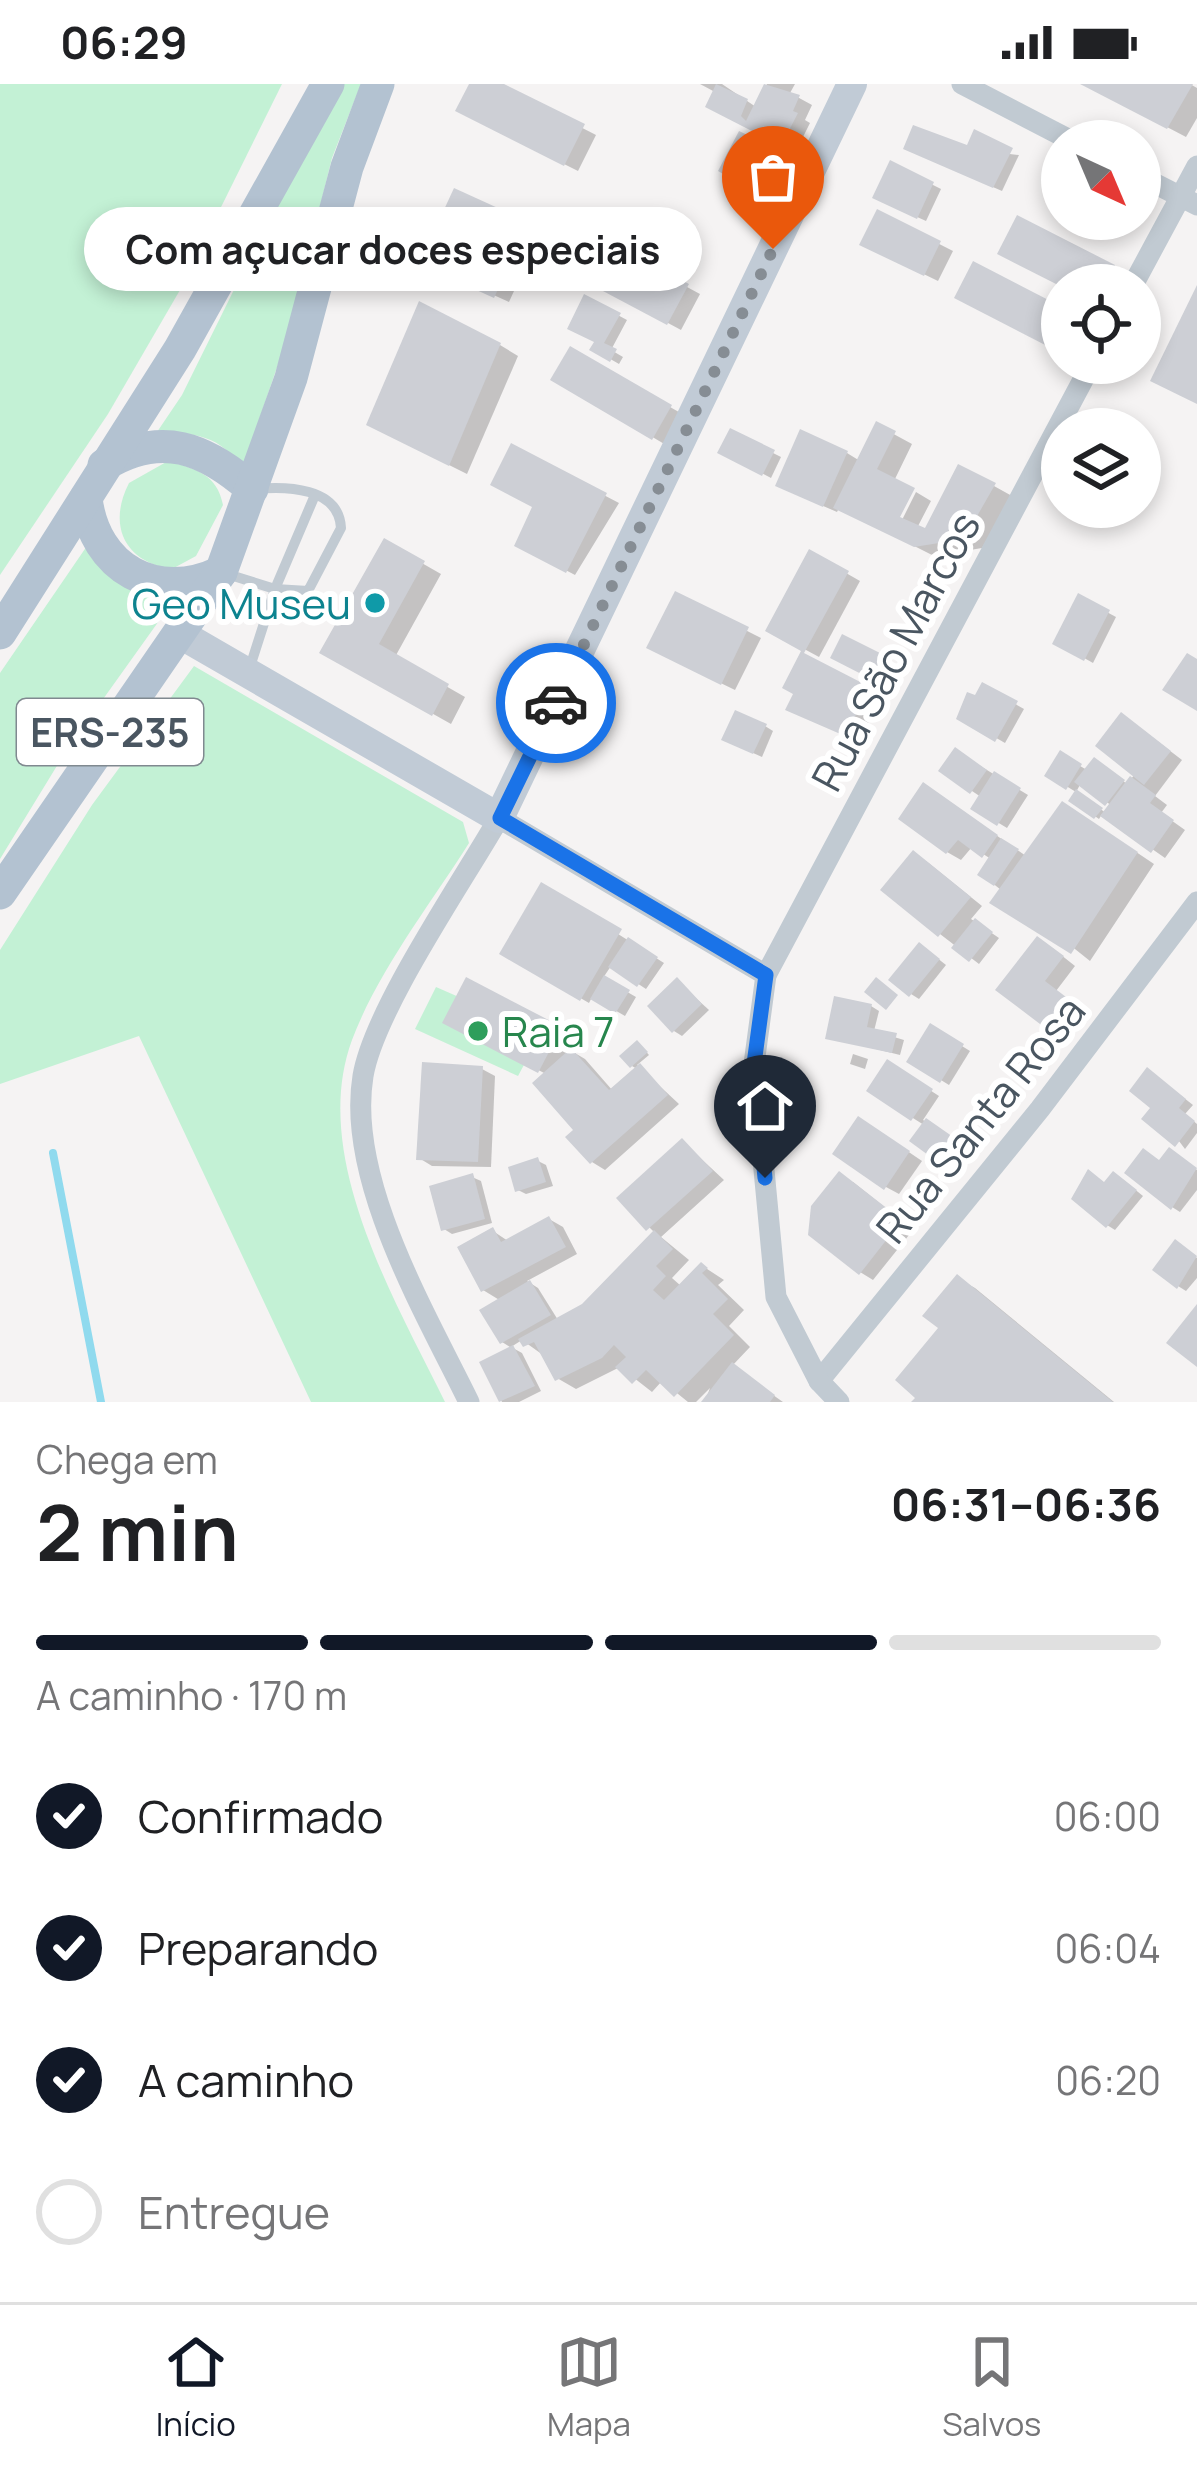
<!DOCTYPE html>
<html lang="pt">
<head>
<meta charset="utf-8">
<style>
  :root { --surface:#fff; --page:#f6f6f6; --text:#202124; --muted:#757577; --line:#e0e0e0; --accent:#111827 }
  body { margin:0; font-family:Manrope,sans-serif; background:var(--page); color:var(--text); height:100vh; display:flex; flex-direction:column; font-size:45px; white-space:nowrap }
  * { box-sizing:border-box; margin:0 }
  p { font-size:39px; color:var(--muted) }
  .icon { flex:none; width:66px; height:66px; fill:none; stroke:currentColor; stroke-width:2; stroke-linecap:round; stroke-linejoin:round }
  .map { position:relative; height:1318px; overflow:hidden }
  .panel { display:flex; flex-direction:column; background:var(--surface); flex:1 }
  .panel>* { flex:none }
  .needle { width:78px; rotate:136deg }
  .tools { position:absolute; left:1041px; top:36px; display:grid; gap:24px }
  .tools a { display:grid; place-items:center; width:120px; height:120px; border-radius:50%; background:var(--surface); box-shadow:0 6px 18px #0003; font-size:60px }
  .pin { position:absolute; display:grid; place-items:center; width:102px; height:102px; color:#fff; margin:-123px -51px; border-radius:50% 50% 50% 0; rotate:-45deg; box-shadow:0 0 12px #0007 }
  .pin .icon { rotate:45deg }
  .courier { position:absolute; display:grid; place-items:center; width:120px; height:120px; margin:-60px; border:9px solid #1a73e8; border-radius:50%; background:#fff; color:#222; box-shadow:0 3px 15px #0007 }
  .bubble { position:absolute; height:84px; border-radius:42px; background:var(--surface); box-shadow:0 6px 18px #0003; font-size:39px; font-weight:700; line-height:84px; text-align:center }
  .overview em { font-style:normal; font-weight:700 }
  .overview div { display:flex; flex-direction:column-reverse }
  .overview { display:flex; align-items:center; justify-content:space-between; height:204px; padding:0 36px }
  h1 { font-size:78px; font-weight:700; line-height:90px }
  .bar { display:grid; grid-template-columns:repeat(4,1fr); gap:18px 12px; align-content:center; height:144px; padding:0 36px }
  .bar i { height:15px; border-radius:9px; background:var(--line) }
  .bar .current { background:var(--accent) }
  .bar p { grid-column:span 4 }
  ol { padding:0 36px; list-style:none }
  li { display:flex; align-items:center; gap:36px; height:132px }
  li p { margin-inline-start:auto }
  li .icon { padding:12px; border-radius:50%; background:var(--accent); color:#fff; stroke-width:4 }
  li:last-child { color:var(--muted) }
  li i { width:66px; height:66px; border:6px solid var(--line); border-radius:50% }
  .status { display:flex; justify-content:space-between; align-items:center; height:84px; padding:0 60px; background:var(--surface); direction:ltr }
  .status svg { height:33px; fill:currentColor }
  .dock { display:flex; justify-content:space-around; align-items:center; height:168px; border-top:3px solid var(--line); background:var(--surface); font-size:33px; color:var(--muted) }
  .dock a { display:grid; justify-items:center; gap:6px }
  .dock .current { color:var(--accent) }
  .map>svg:first-child { display:block }
</style>
</head>
<body>
<div class="status"><b>06:29</b><svg viewBox="0 0 49 12"><path d="M0 12V9h3v3zM5 12V6h3v6zM10 12V3h3v9zM15 12V0h3v12zM26 1h20v11H26zM47 4h2v5h-2z"/></svg></div>
<div class="map">
<svg width="1197" height="1318" viewBox="0 0 1197 1318">
  <rect width="100%" height="100%" fill="#f5f3f3"/>
  <!-- green -->
  <g fill="#c3f1d5">
    <polygon points="0,0 282,0 180,206 108,330 0,491"/>
    <path d="M341,0H361L332,74L289,248L242,386C223,351 193,349 157,348L182,311L303,66Z"/>
    <path d="M168,377C196,385 217,390 223,421L196,472L172,485C125,478 107,442 129,399Z"/>
    <path d="M89,459C106,498 131,508 171,520L66,667L0,775V589Z"/>
    <path d="M194,582L463,738L469,759C430,821 378,887 352,956C309,1072 395,1216 445,1318H311L139,952L0,1000V866L92,721Z"/>
    <polygon points="436,903 541,949 518,992 415,945"/>
  </g>
  <!-- shadow -->
  <g fill="#0003" fill-rule="evenodd">
    <polygon points="472,0 497,0 596,51 578,87 472,34"/>
    <polygon points="700,0 722,0 756,23 767,0 795,0 790,9 812,21 805,36 810,39 796,67 721,30 715,8"/>
    <polygon points="1085,0 1190,0 1197,4 1197,34 1186,53"/>
    <polygon points="740,51 775,69 756,106 722,86"/>
    <polygon points="968,65 1019,71 1002,107 915,69"/>
    <polygon points="891,80 941,105 926,137 884,118"/>
    <polygon points="878,129 953,167 938,197 876,167"/>
    <polygon points="1018,135 1127,191 1122,201 1062,201"/>
    <polygon points="528,141 541,148 509,218 432,183"/>
    <polygon points="609,161 700,210 681,246 590,197"/>
    <polygon points="958,213 1062,226 1062,268"/>
    <polygon points="586,214 627,236 611,266 623,273 619,280 593,265 597,258"/>
    <polygon points="500,261 518,272 467,390 387,350"/>
    <polygon points="571,266 684,331 666,361 554,295"/>
    <polygon points="877,341 912,360 894,397 891,445 896,448 916,408 931,417 917,444 926,448 994,402 1012,412 982,464 934,472 839,424 837,428 791,408 847,369 860,377"/>
    <polygon points="731,348 781,373 771,394 721,368"/>
    <polygon points="512,363 619,419 575,491 518,461 536,422"/>
    <polygon points="385,458 441,490 395,573 465,613 451,640 323,568"/>
    <polygon points="811,469 860,497 819,573 769,546"/>
    <polygon points="676,511 761,554 735,606 663,571"/>
    <polygon points="1079,513 1116,533 1093,579 1056,558"/>
    <polygon points="843,554 890,578 881,597 834,573"/>
    <polygon points="984,602 1024,625 1005,659 960,633"/>
    <polygon points="868,605 881,613 859,657 802,632"/>
    <path d="M1135,640L1182,676L1155,712L1167,721L1161,729L1185,746L1165,774L1102,730L1099,735L1072,716L1076,708L1048,691L1061,671L1087,686L1102,681L1127,700L1135,690ZM1081,699L1112,722L1106,729L1076,708Z"/>
    <polygon points="765,642 773,647 762,673 733,660"/>
    <polygon points="964,672 1028,711 1007,744 974,724 981,713 942,687"/>
    <polygon points="936,709 1026,772 1081,731 1154,780 1090,877 981,790 991,775 972,763 961,776 947,768"/>
    <polygon points="926,777 982,822 971,835 999,854 979,880 940,850"/>
    <polygon points="542,802 664,879 646,905 611,882 603,894 636,913 625,932 592,913 589,919 503,869"/>
    <polygon points="1051,863 1075,882 1056,907 1077,923 1058,948 1000,906"/>
    <polygon points="927,866 946,881 919,915 911,910"/>
    <polygon points="467,897 574,953 568,965 585,975 613,1007 637,985 632,982 640,961 649,971 637,981 679,1020 605,1086 592,1078 546,990 446,938"/>
    <polygon points="677,897 709,926 682,952 674,947"/>
    <polygon points="871,922 879,927 874,947 904,956 900,971 828,953"/>
    <polygon points="931,943 970,967 949,1001 910,977"/>
    <polygon points="853,970 868,975 865,985 850,980"/>
    <polygon points="888,979 939,1012 923,1036 962,1062 948,1081 940,1076 924,1041 870,1007"/>
    <polygon points="482,985 495,992 491,1083 432,1082 419,1074"/>
    <polygon points="1156,992 1193,1021 1185,1030 1197,1040 1197,1049 1185,1065 1154,1024"/>
    <polygon points="872,1043 922,1077 899,1110 886,1103"/>
    <polygon points="683,1058 724,1096 661,1153 689,1176 672,1194 681,1202 701,1181 724,1196 718,1201 744,1226 729,1242 750,1263 732,1282 783,1318 705,1318 710,1304 696,1318 688,1318 662,1297 652,1308 620,1283 576,1305 557,1294 543,1271 522,1256 511,1263 522,1269 541,1307 519,1318 502,1318 483,1280 513,1265 502,1258 501,1217 483,1206 493,1147 508,1157 549,1135 563,1143 577,1170 527,1197 538,1204 558,1236 584,1222 655,1149 620,1114"/>
    <polygon points="1178,1072 1197,1086 1197,1106 1180,1128 1172,1123 1161,1079"/>
    <polygon points="538,1077 546,1081 553,1102 526,1110 518,1106"/>
    <polygon points="472,1093 481,1097 492,1139 452,1150 444,1145"/>
    <polygon points="1122,1095 1143,1112 1115,1146 1107,1141 1106,1100"/>
    <polygon points="853,1098 913,1146 873,1196 860,1188"/>
    <polygon points="1184,1164 1197,1174 1197,1194 1186,1207 1178,1202"/>
    <polygon points="957,1194 975,1204 1114,1318 915,1318"/>
  </g>
  <g fill="none" stroke-linecap="round" stroke-linejoin="round">
    <!-- stream -->
    <polyline stroke="#90daee" stroke-width="8" points="53,1069 101,1318"/>
  </g>
  <!-- building -->
  <g fill="#cdcfd5">
    <polygon points="469,0 504,0 585,40 564,82 455,27"/>
    <polygon points="716,0 748,15 741,32 746,37 764,0 800,11 793,27 798,29 781,62 705,23"/>
    <polygon points="1080,0 1193,0 1167,45"/>
    <polygon points="913,41 967,61 974,45 1013,64 993,104 903,65"/>
    <polygon points="739,47 769,61 747,104 718,87"/>
    <polygon points="890,76 934,98 917,135 872,114"/>
    <polygon points="454,104 529,138 494,214 419,180"/>
    <polygon points="877,125 941,157 924,192 859,161"/>
    <polygon points="1017,131 1115,181 1105,201 1062,203 997,170"/>
    <polygon points="608,157 689,200 667,241 586,198"/>
    <polygon points="973,177 1062,223 1062,238 1049,263 954,214"/>
    <polygon points="1197,201 1197,320 1150,297"/>
    <polygon points="584,210 621,229 604,259 617,265 610,278 589,266 594,258 567,245"/>
    <polygon points="419,217 501,259 449,382 366,341"/>
    <polygon points="570,262 672,321 652,356 550,296"/>
    <polygon points="876,337 896,347 877,385 915,404 900,433 925,444 958,380 996,399 964,455 914,463 833,424"/>
    <polygon points="730,344 775,366 762,392 717,369"/>
    <polygon points="800,345 848,367 823,423 775,402"/>
    <polygon points="511,359 607,409 566,489 514,462 532,423 490,401"/>
    <polygon points="384,454 425,477 379,560 449,600 432,632 319,569"/>
    <polygon points="809,465 849,487 804,569 870,603 845,652 785,626 793,610 782,604 801,567 765,547"/>
    <polygon points="675,507 749,543 721,601 646,564"/>
    <polygon points="1078,509 1110,526 1084,577 1052,560"/>
    <polygon points="842,550 884,571 871,595 830,574"/>
    <polygon points="1187,569 1197,575 1197,627 1162,606"/>
    <polygon points="982,598 1018,617 995,658 956,635 967,608 975,611"/>
    <polygon points="735,626 767,640 753,670 721,656"/>
    <polygon points="1121,628 1171,667 1144,701 1095,662"/>
    <polygon points="955,663 987,686 970,710 938,687"/>
    <polygon points="1060,666 1082,680 1066,706 1044,692"/>
    <polygon points="1094,673 1125,696 1105,722 1074,698"/>
    <polygon points="994,687 1021,704 997,742 970,725"/>
    <polygon points="1130,692 1156,711 1150,719 1174,736 1151,769 1100,732"/>
    <polygon points="923,698 998,751 982,774 958,756 946,770 898,735"/>
    <polygon points="1076,705 1103,724 1094,735 1068,717"/>
    <polygon points="1062,717 1138,768 1071,870 989,819"/>
    <polygon points="1001,754 1019,765 994,802 977,791"/>
    <polygon points="913,766 971,813 938,853 880,806"/>
    <polygon points="541,798 622,845 580,917 499,870"/>
    <polygon points="975,834 993,848 969,878 951,864"/>
    <polygon points="1037,852 1064,872 1045,897 1066,913 1044,943 995,906"/>
    <polygon points="628,853 658,873 637,903 608,883"/>
    <polygon points="919,858 940,875 909,913 888,896"/>
    <polygon points="604,891 630,906 615,930 590,915"/>
    <polygon points="466,893 562,943 538,989 442,939"/>
    <polygon points="677,893 702,920 672,949 647,922"/>
    <polygon points="876,893 898,911 886,926 864,908"/>
    <polygon points="834,912 872,920 867,943 897,949 892,969 825,955"/>
    <polygon points="930,939 964,960 940,999 906,978"/>
    <polygon points="637,956 648,968 630,984 619,972"/>
    <polygon points="571,964 609,1006 640,979 668,1011 590,1080 565,1053 573,1046 532,999"/>
    <polygon points="887,975 933,1005 911,1037 866,1007"/>
    <polygon points="422,978 483,982 478,1078 416,1076"/>
    <polygon points="1147,983 1186,1015 1179,1024 1195,1037 1175,1063 1141,1035 1150,1024 1129,1007"/>
    <polygon points="858,1032 910,1067 884,1106 832,1070"/>
    <polygon points="926,1034 956,1055 939,1079 909,1057"/>
    <polygon points="682,1054 713,1087 646,1147 616,1114"/>
    <polygon points="1169,1063 1197,1084 1171,1126 1124,1089 1143,1064 1159,1076"/>
    <polygon points="538,1073 546,1098 515,1108 508,1083"/>
    <polygon points="1088,1085 1104,1098 1113,1087 1137,1106 1106,1144 1071,1115"/>
    <polygon points="839,1087 902,1136 859,1191 808,1151 811,1122"/>
    <polygon points="473,1089 485,1135 441,1147 429,1102"/>
    <polygon points="549,1132 566,1163 481,1208 457,1163 493,1143 501,1158"/>
    <polygon points="654,1146 673,1165 656,1182 666,1192 653,1206 664,1216 701,1178 708,1184 702,1189 728,1215 713,1230 734,1251 674,1313 646,1286 632,1300 615,1283 626,1273 614,1261 602,1274 555,1297 534,1258 523,1263 518,1255 582,1220"/>
    <polygon points="1175,1155 1197,1172 1177,1205 1152,1186"/>
    <polygon points="957,1190 1113,1318 911,1318 915,1314 895,1296 938,1244 922,1232"/>
    <polygon points="530,1196 551,1231 500,1260 479,1226"/>
    <polygon points="1197,1220 1197,1283 1166,1259"/>
    <polygon points="513,1261 535,1302 499,1318 479,1278"/>
    <polygon points="732,1278 775,1311 770,1318 701,1318"/>
  </g>
  <g fill="none" stroke-linecap="round" stroke-linejoin="round">
    <!-- lane -->
    <g stroke="#c1cad2" stroke-width="10">
      <path d="M227,490L275,505L308,507L341,444C339,403 286,402 255,405"/>
      <polyline points="249,586 275,505 315,411"/>
    </g>
    <!-- street -->
    <g stroke="#c1cad2" stroke-width="21">
      <polyline points="962,0 1072,57"/>
      <polyline points="1140,92 1197,121"/>
      <polyline points="1133,201 1197,82"/>
      <polyline points="766,891 1092,279"/>
      <polyline points="819,1297 1040,1025 1197,818"/>
      <path d="M469,1318C425,1228 346,1095 363,992C374,926 463,797 499,734L766,891L754,980L776,1213L819,1297L839,1318"/>
    </g>
    <!-- secondary -->
    <polyline stroke="#c1cbd6" stroke-width="30" points="182,551 499,734 852,0"/>
    <!-- primary -->
    <g stroke="#b3c2d1" stroke-width="33">
      <path d="M104,381C161,346 205,364 252,405"/>
      <path d="M86,414C94,485 157,519 221,488"/>
      <polyline points="0,549 180,265 328,0"/>
      <polyline points="0,809 221,488 291,294 347,83 378,0"/>
    </g>
  </g>
  <g fill="none" stroke-linecap="round" stroke-linejoin="round">
    <!-- done -->
    <polyline stroke="#868d94" stroke-width="12" stroke-dasharray="0 21.6" points="556,619 773,165"/>
    <!-- route -->
    <polyline stroke="#1a73e8" stroke-width="15" points="556,619 500,734 766,891 754,980 765,1094"/>
  </g>
  <!-- markers -->
  <circle fill="#0f9aa8" stroke="#fff" stroke-width="4.5" cx="375" cy="519" r="12"/>
  <circle fill="#2e9e5b" stroke="#fff" stroke-width="4.5" cx="478" cy="947" r="12"/>
  <g text-anchor="middle" dominant-baseline="central" stroke-width="12" stroke-linejoin="round" paint-order="stroke">
    <!-- shield labels -->
    <rect fill="#fff" stroke="#808990" stroke-width="3" x="17" y="615" width="186" height="66" rx="9"/>
    <g font-size="39" font-weight="bold" fill="#4a5661">
      <text x="110" y="648">ERS-235</text>
    </g>
    <!-- culture labels -->
    <g font-size="42" fill="#0d838f" stroke="#fff" text-anchor="end">
      <text x="351" y="519">Geo Museu</text>
    </g>
    <!-- street labels -->
    <g font-size="42" fill="#4a5661" stroke="#fff">
      <text transform="translate(895 567) rotate(-62)">Rua São Marcos</text>
      <text transform="translate(980 1035) rotate(-51)">Rua Santa Rosa</text>
    </g>
    <!-- leisure labels -->
    <g font-size="42" fill="#27864d" stroke="#fff" text-anchor="start">
      <text x="502" y="947">Raia 7</text>
    </g>
  </g>
</svg>
<div class="tools">
<a><svg class="needle" viewBox="-14 -14 28 28"><path d="M0-13l5 13h-10z" fill="#e53935"/><path d="M0 13l5-13h-10z" fill="#757577"/></svg></a>
<a><svg class="icon" aria-label="locate" viewBox="0 0 24 24"><circle cx="12" cy="12" r="6"/><path d="M12 2v4M12 18v4M2 12h4M18 12h4"/></svg></a>
<a><svg class="icon" aria-label="layers" viewBox="0 0 24 24"><path d="M12 4l9 5-9 5-9-5zM3 14l9 5 9-5"/></svg></a>
</div>
<div class="pin" style="left:773px;top:165px;background:#ea580c"><svg class="icon" aria-label="bag" viewBox="0 0 24 24"><path d="M5 8h14l-1 12H6zM9 8a3 3 0 0 1 6 0"/></svg></div>
<div class="pin" style="left:765px;top:1094px;background:#1f2937"><svg class="icon" aria-label="home" viewBox="0 0 24 24"><path d="M3 11l9-7 9 7M6 9v11h12V9"/></svg></div>
<div class="courier" style="left:556px;top:619px"><svg class="icon" aria-label="car" viewBox="0 0 24 24"><path d="M5 17H2v-5l4-1 3-4h7l3 4 3 1v5h-3M9 17h6M6 11h13"/><circle cx="7" cy="17" r="2"/><circle cx="17" cy="17" r="2"/></svg></div>
<div class="bubble" style="left:84px;top:123px;width:618px">Com açucar doces especiais</div>
</div>
<section class="panel">
<div class="overview"><div><h1>2 min</h1><p>Chega em</p></div><em>06:31–06:36</em></div>
<div class="bar"><i class="current"></i><i class="current"></i><i class="current"></i><i></i><p>A caminho · 170 m</p></div>
<ol>
<li><svg class="icon" aria-label="check" viewBox="0 0 24 24"><path d="M5 12l5 5 9-10"/></svg>Confirmado<p>06:00</p></li>
<li><svg class="icon" aria-label="check" viewBox="0 0 24 24"><path d="M5 12l5 5 9-10"/></svg>Preparando<p>06:04</p></li>
<li><svg class="icon" aria-label="check" viewBox="0 0 24 24"><path d="M5 12l5 5 9-10"/></svg>A caminho<p>06:20</p></li>
<li><i></i>Entregue</li>
</ol>
</section>
<nav class="dock">
<a class="current"><svg class="icon" aria-label="home" viewBox="0 0 24 24"><path d="M3 11l9-7 9 7M6 9v11h12V9"/></svg>Início</a>
<a><svg class="icon" aria-label="map" viewBox="0 0 24 24"><path d="M3 6l6-2 6 2 6-2v14l-6 2-6-2-6 2zM9 4v14M15 6v14"/></svg>Mapa</a>
<a><svg class="icon" aria-label="saved" viewBox="0 0 24 24"><path d="M7 4h10v16l-5-4-5 4z"/></svg>Salvos</a>
</nav>
</body>
</html>
